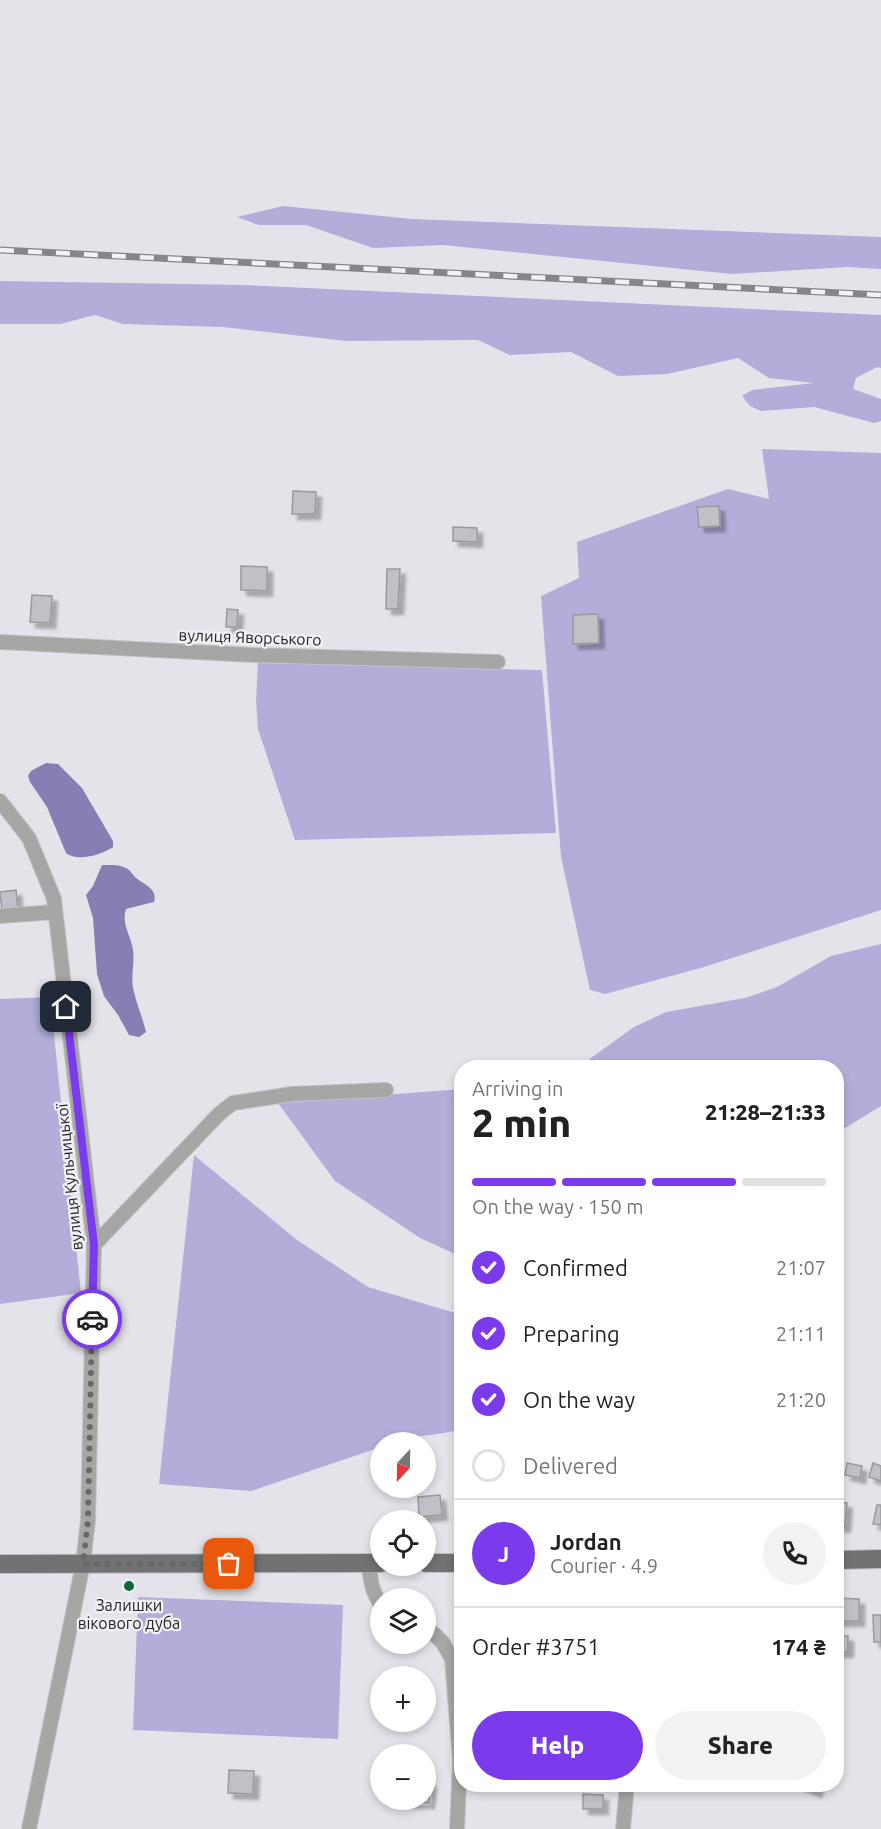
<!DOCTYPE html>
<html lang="en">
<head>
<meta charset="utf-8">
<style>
  :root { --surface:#fff; --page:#f2f2f2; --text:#222; --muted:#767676; --line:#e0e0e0; --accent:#7c3aed }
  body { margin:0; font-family:Ubuntu,sans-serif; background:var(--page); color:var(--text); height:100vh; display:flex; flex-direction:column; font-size:22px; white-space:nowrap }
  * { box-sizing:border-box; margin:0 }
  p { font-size:20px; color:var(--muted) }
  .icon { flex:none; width:33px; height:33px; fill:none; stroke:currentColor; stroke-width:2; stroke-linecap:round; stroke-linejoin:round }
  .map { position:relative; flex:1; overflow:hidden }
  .sheet { position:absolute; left:454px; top:1060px; width:390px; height:732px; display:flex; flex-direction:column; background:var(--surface); border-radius:24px; box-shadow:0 3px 9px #0003 }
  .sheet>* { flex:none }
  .needle { width:39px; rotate:202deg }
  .controls { position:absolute; left:370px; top:1432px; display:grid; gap:12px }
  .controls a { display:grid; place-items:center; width:66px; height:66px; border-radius:50%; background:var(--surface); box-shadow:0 3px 9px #0003; font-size:30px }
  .pin { position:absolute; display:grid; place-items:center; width:51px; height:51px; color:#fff; margin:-26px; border-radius:12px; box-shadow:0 3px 9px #0006 }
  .courier { position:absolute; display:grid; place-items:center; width:60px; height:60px; margin:-30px; border:4px solid #7c3aed; border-radius:50%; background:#fff; color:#222; box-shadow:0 2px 8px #0007 }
  .headline em { font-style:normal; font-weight:800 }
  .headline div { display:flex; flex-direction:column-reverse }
  .headline { display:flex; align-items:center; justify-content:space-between; height:102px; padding:0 18px }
  h1 { font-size:39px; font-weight:800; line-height:45px }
  .bar { display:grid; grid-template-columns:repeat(4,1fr); gap:9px 6px; align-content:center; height:72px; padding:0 18px }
  .bar i { height:8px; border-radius:4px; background:var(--line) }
  .bar .active { background:var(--accent) }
  .bar p { grid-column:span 4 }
  .line { display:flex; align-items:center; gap:15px; padding:0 18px; border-top:2px solid var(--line) }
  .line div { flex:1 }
  .round { display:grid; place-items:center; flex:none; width:63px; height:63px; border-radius:32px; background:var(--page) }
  ol { padding:0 18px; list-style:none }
  li { display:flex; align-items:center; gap:18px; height:66px }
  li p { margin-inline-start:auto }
  li .icon { padding:6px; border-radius:50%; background:var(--accent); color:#fff; stroke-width:4 }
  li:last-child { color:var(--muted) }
  li i { width:33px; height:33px; border:3px solid var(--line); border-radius:50% }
  .cta { display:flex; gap:12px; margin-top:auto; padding:12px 18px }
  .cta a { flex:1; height:69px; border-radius:36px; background:var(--accent); color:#fff; font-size:24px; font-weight:800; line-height:69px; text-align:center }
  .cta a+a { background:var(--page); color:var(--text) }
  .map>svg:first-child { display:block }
</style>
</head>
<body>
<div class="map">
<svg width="881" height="1829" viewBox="0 0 881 1829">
  <defs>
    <filter id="shadow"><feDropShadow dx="5.5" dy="5.5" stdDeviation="1.5" flood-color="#0004"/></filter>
  </defs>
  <rect width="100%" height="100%" fill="#e4e3e9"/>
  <!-- green -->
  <g fill="#b3aed9">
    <polygon points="283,206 412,219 881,237 881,269 847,267 732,274 443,245 373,248 306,225 259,225 237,217"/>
    <polygon points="0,281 245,285 881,315 881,368 877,367 856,378 853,389 881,399 881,421 874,423 814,407 761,411 750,406 742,396 752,390 814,383 769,378 738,358 667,374 618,376 571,352 510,355 478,340 346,341 223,327 123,324 95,315 60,324 0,324"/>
    <polygon points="762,449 881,453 881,910 704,967 605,994 590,990 561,857 541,596 579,578 577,542 728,489 769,499"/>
    <polygon points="258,663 542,670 556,833 295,840 258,729 256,701"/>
    <polygon points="881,944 881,1106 842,1130 837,1136 837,1068 577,1068 634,1027 666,1012 745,998 777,987 831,956"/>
    <polygon points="50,997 81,1293 0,1304 0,999"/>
    <polygon points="462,1089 462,1257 420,1238 335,1181 278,1103"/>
    <path d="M194,1155L297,1240L368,1287L462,1315V1424L459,1430C442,1434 426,1435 410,1438C400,1439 392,1443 381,1443V1447L251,1491L159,1484Z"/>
    <polygon points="138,1597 343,1605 338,1739 133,1730"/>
  </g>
  <!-- water -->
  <g fill="#877fb4">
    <path d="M46,763L58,764L82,788L113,841V847C102,855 77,862 66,853L47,807L30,782L28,776L31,771Z"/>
    <path d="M102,865C109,865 119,864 126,868C130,870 133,875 136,878C145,885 158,889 154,902L126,909C121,924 131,935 133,950C135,963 130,979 134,992C137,1005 143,1019 146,1032L139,1037L129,1035L118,1015L104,996L97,974L93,918L86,895L93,886Z"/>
  </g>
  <!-- building -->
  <g fill="#c1c0c6" stroke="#99999e" stroke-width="1.5" filter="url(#shadow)">
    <polygon points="293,491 316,492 315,514 292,514"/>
    <polygon points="719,506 720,526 699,527 697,507"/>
    <polygon points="453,527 477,528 477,542 453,541"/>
    <polygon points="241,566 267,567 267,591 241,590"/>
    <polygon points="387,569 400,569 398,609 386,609"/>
    <polygon points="32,595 52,596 50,623 30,622"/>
    <polygon points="227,609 238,610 237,627 226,627"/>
    <polygon points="598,614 599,643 573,644 573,615"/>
    <polygon points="16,890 18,909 2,911 0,892"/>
    <polygon points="847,1463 862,1466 860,1478 845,1475"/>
    <polygon points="873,1463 881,1466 881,1481 869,1477"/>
    <polygon points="440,1495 442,1515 419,1517 418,1497"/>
    <polygon points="837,1502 847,1503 845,1527 837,1526"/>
    <polygon points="877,1505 881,1505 881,1525 873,1524"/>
    <polygon points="837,1598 859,1599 859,1621 837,1621"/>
    <polygon points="873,1615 881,1615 881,1642 874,1642"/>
    <rect x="837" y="1636" width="11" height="16"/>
    <polygon points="229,1770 254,1771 253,1794 228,1793"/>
    <polygon points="426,1781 431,1782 429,1803 404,1802 404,1800 426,1800"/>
    <polygon points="798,1785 818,1785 816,1792"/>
    <polygon points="583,1794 603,1795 603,1809 583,1809"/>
  </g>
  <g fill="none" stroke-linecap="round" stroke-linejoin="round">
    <defs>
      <g id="minor">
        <polyline points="0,642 253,655 498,662"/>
        <polyline points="0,801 29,838 54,899 94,1245 88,1520 83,1564 29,1829"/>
        <polyline points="0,916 55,912"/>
        <polyline points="94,1245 219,1114 233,1103 292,1094 386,1090"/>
        <path d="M369,1563C370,1579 372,1592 381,1605"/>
        <polyline points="426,1630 433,1633 443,1643 452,1659 460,1761 457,1829"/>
        <polyline points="623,1829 627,1785"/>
      </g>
      <g id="major">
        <polyline points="837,1560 881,1559"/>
        <polyline points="426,1563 462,1563"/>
        <polyline points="0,1564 381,1563"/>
      </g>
    </defs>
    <!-- minor casing -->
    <use href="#minor" stroke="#c2c1c6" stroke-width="16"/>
    <!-- major casing -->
    <use href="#major" stroke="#c2c1c6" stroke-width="20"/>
    <!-- minor -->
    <use href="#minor" stroke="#a5a7a5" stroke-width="14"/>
    <!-- major -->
    <use href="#major" stroke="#707371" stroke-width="18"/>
    <defs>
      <polyline id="rail" points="0,250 881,295"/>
    </defs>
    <!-- rail casing -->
    <use href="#rail" stroke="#868589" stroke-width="7"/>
    <!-- rail -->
    <use href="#rail" stroke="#f1f1f6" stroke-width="4.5" stroke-dasharray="14" stroke-linecap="butt"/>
  </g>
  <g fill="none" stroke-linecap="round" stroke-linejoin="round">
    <!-- done -->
    <polyline stroke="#68686b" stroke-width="6" stroke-dasharray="0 10.8" points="92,1319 88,1520 83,1564 229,1564"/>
    <!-- route -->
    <polyline stroke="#7c3aed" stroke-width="8" points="66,1007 94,1245 92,1319"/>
  </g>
  <!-- markers -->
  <circle fill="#10673a" stroke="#f1f1f6" stroke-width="2" cx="129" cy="1586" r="6"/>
  <g text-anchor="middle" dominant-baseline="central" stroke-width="4.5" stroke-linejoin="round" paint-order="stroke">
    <!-- street labels -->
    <g font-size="16" fill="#252527" stroke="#f1f1f6">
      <text transform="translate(250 637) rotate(2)">вулиця Яворського</text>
      <text transform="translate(69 1177) rotate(-96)">вулиця Кульчицької</text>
    </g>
    <!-- poi labels -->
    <g font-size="16" fill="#252527" stroke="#f1f1f6">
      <text x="129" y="1605">Залишки<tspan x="129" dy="18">вікового дуба</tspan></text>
    </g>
  </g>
</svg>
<div class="controls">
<a><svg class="needle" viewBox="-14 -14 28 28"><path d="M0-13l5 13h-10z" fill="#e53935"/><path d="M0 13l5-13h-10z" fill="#767676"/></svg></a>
<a><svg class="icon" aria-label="locate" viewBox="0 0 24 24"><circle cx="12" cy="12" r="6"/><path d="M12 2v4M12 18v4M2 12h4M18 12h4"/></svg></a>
<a><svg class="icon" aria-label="layers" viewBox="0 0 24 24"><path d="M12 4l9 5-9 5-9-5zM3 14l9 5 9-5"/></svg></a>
<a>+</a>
<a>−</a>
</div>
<div class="pin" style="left:229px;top:1564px;background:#ea580c"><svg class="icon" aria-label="bag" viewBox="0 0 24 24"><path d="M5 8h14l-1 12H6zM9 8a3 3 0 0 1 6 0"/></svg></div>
<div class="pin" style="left:66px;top:1007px;background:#1f2937"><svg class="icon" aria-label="home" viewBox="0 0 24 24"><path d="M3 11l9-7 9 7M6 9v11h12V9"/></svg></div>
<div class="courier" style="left:92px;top:1319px"><svg class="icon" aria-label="car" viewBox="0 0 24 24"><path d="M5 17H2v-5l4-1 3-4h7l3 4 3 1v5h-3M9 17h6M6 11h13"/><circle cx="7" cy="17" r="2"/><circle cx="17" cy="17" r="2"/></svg></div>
<section class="sheet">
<div class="headline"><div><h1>2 min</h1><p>Arriving in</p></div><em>21:28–21:33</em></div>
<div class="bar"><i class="active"></i><i class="active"></i><i class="active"></i><i></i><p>On the way · 150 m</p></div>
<ol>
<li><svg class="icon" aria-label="check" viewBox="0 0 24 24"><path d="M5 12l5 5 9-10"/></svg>Confirmed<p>21:07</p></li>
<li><svg class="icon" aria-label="check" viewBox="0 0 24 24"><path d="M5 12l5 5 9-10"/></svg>Preparing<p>21:11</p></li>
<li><svg class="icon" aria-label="check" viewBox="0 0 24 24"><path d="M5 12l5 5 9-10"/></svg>On the way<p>21:20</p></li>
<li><i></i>Delivered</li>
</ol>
<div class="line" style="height:108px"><b class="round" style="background:var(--accent);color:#fff">J</b><div><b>Jordan</b><p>Courier · 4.9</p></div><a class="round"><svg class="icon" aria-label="phone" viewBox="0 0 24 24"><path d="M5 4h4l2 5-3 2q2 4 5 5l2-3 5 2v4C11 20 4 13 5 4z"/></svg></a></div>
<div class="line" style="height:78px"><div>Order #3751</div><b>174 ₴</b></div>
<div class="cta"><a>Help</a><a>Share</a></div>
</section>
</div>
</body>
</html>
